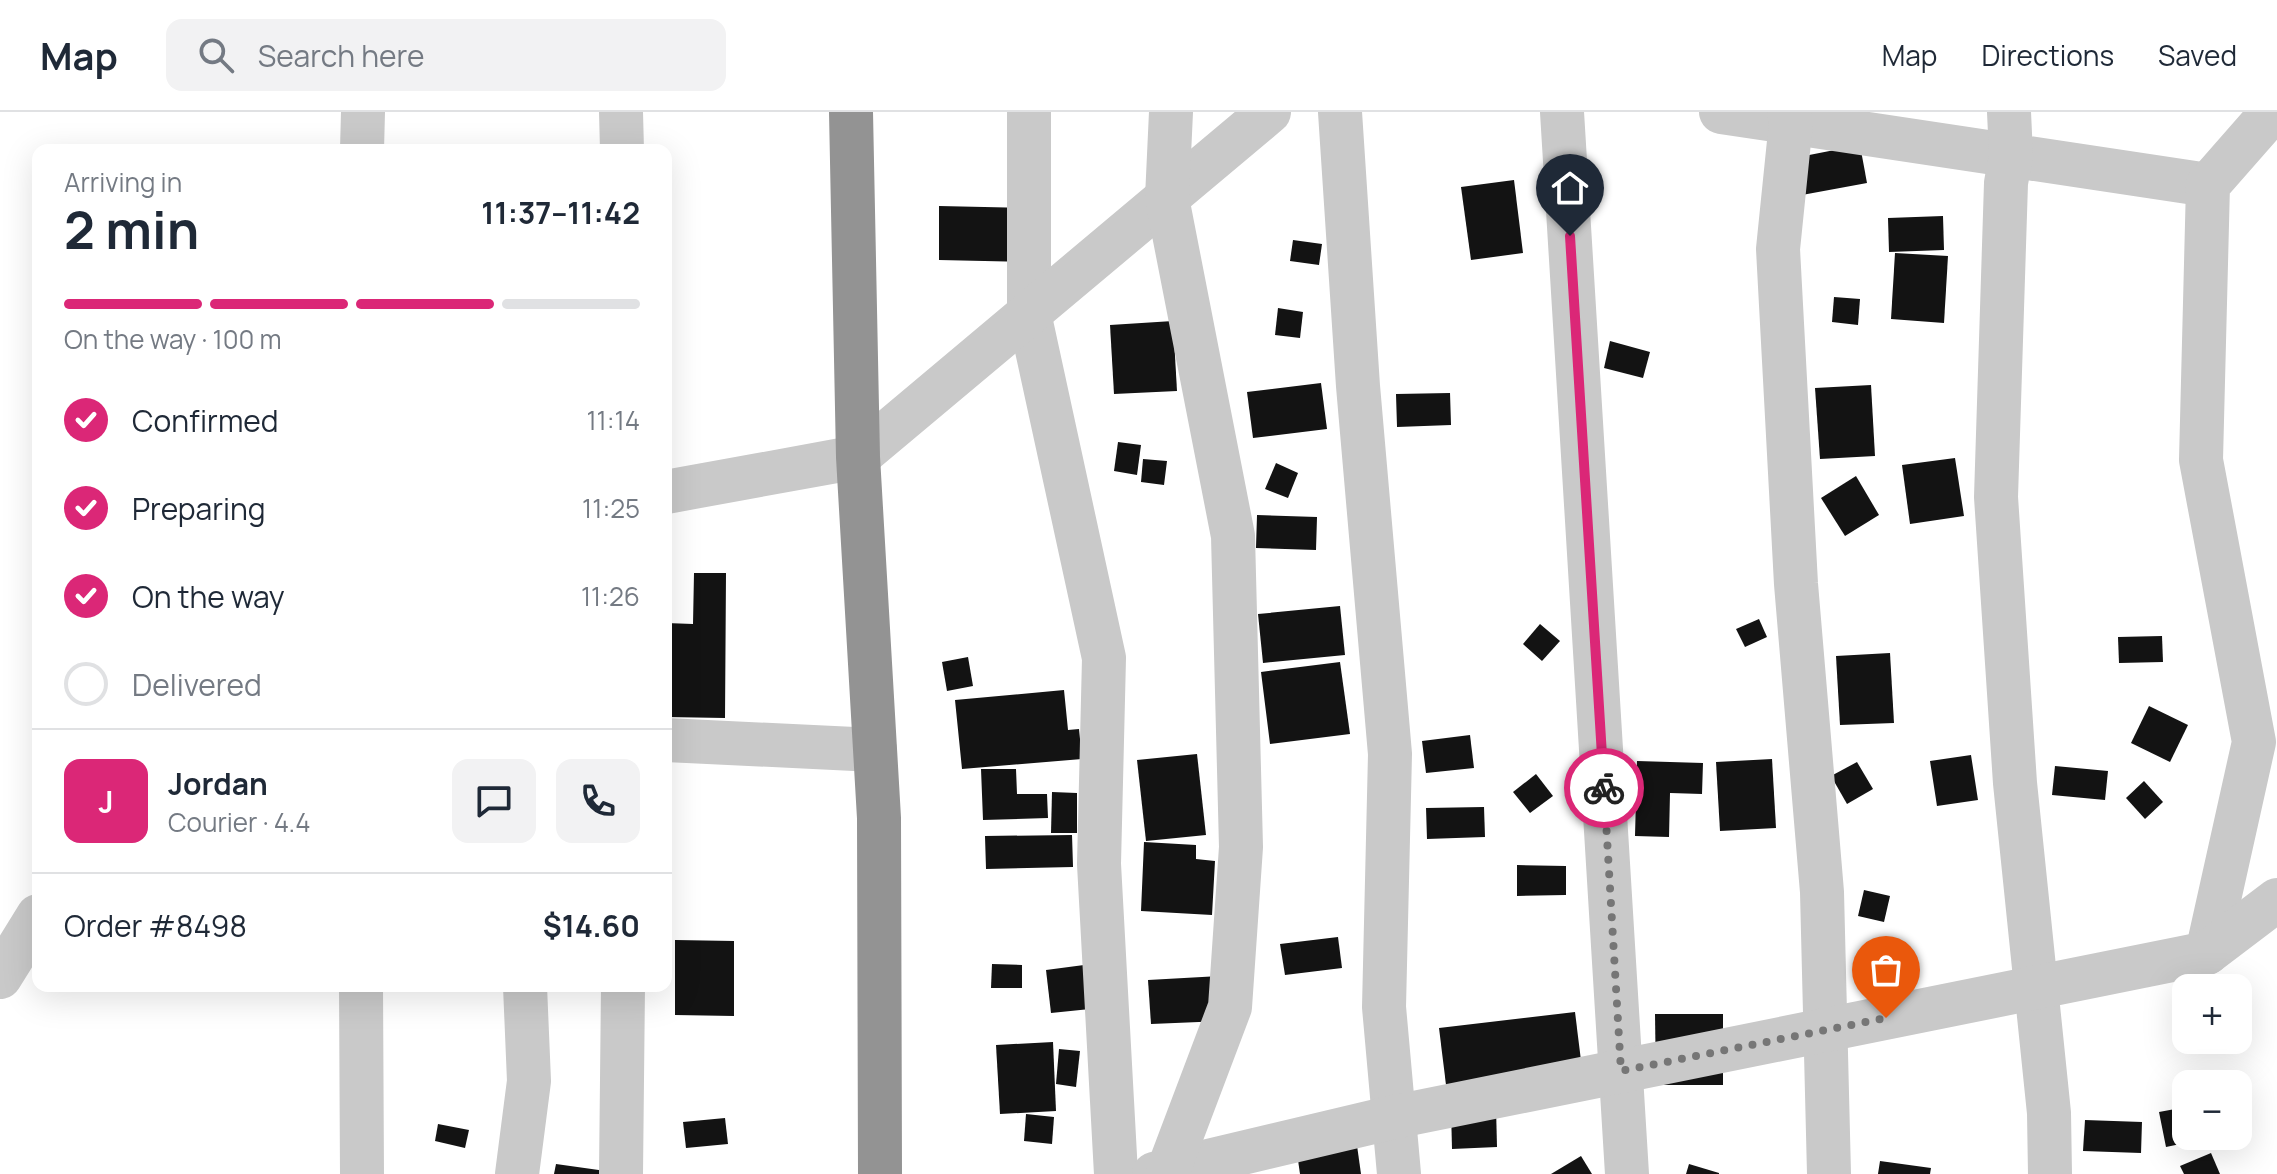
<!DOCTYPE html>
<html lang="en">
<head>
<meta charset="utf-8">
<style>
  :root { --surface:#fff; --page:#f2f2f3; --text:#1f2937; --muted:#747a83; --line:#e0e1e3; --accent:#db2777 }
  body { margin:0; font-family:Manrope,sans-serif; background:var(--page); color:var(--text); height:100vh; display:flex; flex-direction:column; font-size:30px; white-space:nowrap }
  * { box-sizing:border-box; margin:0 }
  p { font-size:26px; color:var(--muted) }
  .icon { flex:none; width:44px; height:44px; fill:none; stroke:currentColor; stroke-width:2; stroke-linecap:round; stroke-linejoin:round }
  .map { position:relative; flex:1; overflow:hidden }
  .drawer { position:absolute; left:32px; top:32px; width:640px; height:848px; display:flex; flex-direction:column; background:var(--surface); border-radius:16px; box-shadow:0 8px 32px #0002 }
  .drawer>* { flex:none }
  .fabs { position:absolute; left:2172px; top:862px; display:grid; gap:16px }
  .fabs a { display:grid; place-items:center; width:80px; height:80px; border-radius:16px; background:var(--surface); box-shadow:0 8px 32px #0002; font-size:40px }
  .pin { position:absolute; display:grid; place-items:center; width:68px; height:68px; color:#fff; margin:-82px -34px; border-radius:50% 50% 50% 0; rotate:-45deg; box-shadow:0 0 8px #0007 }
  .pin .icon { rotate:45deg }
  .courier { position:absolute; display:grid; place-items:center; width:80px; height:80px; margin:-40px; border:6px solid #db2777; border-radius:50%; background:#fff; color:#222; box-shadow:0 2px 10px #0007 }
  .overview em { font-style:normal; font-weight:700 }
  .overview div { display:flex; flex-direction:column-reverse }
  .overview { display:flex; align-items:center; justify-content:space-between; height:136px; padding:0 32px }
  h1 { font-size:52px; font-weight:700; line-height:60px }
  .bar { display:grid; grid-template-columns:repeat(4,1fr); gap:12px 8px; align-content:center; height:96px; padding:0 32px }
  .bar i { height:10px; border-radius:6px; background:var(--line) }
  .bar .active { background:var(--accent) }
  .bar p { grid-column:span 4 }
  .line { display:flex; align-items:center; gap:20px; padding:0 32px; border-top:2px solid var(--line) }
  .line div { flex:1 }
  .round { display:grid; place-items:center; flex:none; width:84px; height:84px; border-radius:16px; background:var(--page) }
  ol { padding:0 32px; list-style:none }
  li { display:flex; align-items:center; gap:24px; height:88px }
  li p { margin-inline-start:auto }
  li .icon { padding:8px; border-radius:50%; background:var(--accent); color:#fff; stroke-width:4 }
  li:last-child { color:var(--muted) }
  li i { width:44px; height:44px; border:4px solid var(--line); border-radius:50% }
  header { display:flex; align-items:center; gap:48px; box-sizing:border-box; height:112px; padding:0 40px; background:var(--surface); border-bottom:2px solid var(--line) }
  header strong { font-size:38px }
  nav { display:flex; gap:44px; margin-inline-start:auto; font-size:28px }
  .search { width:560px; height:72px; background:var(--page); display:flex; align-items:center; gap:20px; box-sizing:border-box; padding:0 28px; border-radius:16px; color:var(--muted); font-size:30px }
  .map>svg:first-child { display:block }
</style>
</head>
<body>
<header>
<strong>Map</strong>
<div class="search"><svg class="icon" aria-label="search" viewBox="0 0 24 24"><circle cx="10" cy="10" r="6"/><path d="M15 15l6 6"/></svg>Search here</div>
<nav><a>Map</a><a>Directions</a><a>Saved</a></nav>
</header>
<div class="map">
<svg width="2277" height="1062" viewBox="0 0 2277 1062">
  <rect width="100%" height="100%" fill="#fff"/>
  <!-- building -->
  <g fill="#131313">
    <polygon points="1860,33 1867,71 1802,83 1794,46"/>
    <polygon points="1514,68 1523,141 1471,148 1461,75"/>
    <polygon points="939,94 1033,96 1032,150 939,148"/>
    <polygon points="1943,104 1944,138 1889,140 1888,106"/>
    <polygon points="1293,128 1322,132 1319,153 1290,149"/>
    <polygon points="1895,141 1948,144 1944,211 1891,207"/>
    <polygon points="1834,185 1860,187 1858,213 1832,210"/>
    <polygon points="1278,196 1303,200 1300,226 1275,223"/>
    <polygon points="1173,209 1177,279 1114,282 1110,213"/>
    <polygon points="1610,229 1650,240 1643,266 1604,256"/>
    <polygon points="1321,271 1327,317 1253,326 1247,280"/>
    <polygon points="1871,273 1875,344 1820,347 1815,276"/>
    <polygon points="1450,281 1451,313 1397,315 1396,282"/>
    <polygon points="1118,330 1141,333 1137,363 1114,359"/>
    <polygon points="1955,346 1964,404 1910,412 1902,353"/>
    <polygon points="1143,347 1167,349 1164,373 1141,370"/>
    <polygon points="1276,351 1298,361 1288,386 1265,377"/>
    <polygon points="1856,364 1879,403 1845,424 1821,386"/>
    <polygon points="1257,403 1317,405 1316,438 1256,436"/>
    <polygon points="694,461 726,461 725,606 666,605 666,511 693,512"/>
    <polygon points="1340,494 1345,543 1263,551 1258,502"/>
    <polygon points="1759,507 1767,525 1745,535 1736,517"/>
    <polygon points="1540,512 1560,529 1542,549 1523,532"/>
    <polygon points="2162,524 2163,550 2119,551 2118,525"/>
    <polygon points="1890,541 1894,611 1840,613 1836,544"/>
    <polygon points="968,545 973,574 947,579 942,550"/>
    <polygon points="1340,550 1350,622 1270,632 1261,560"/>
    <polygon points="1064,578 1068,618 1079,617 1082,647 962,657 955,588"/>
    <polygon points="2149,594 2188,613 2170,650 2131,631"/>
    <polygon points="1470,623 1474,656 1426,661 1422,629"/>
    <polygon points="1197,642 1206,723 1146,729 1137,648"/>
    <polygon points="1971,643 1978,688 1937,694 1930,649"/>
    <polygon points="1772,647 1776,716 1720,719 1716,650"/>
    <polygon points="1637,649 1703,651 1702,682 1670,681 1669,725 1635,724"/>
    <polygon points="1857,650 1873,677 1847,692 1831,664"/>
    <polygon points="2055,654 2108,659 2105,688 2052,683"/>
    <polygon points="981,657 1016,657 1017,682 1047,682 1048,706 983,708"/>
    <polygon points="1536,662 1553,684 1530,701 1513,680"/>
    <polygon points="2144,669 2163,690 2145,707 2126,686"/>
    <polygon points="1052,680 1077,681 1077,721 1051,721"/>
    <polygon points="1484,695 1485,725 1427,727 1426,696"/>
    <polygon points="1072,723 1073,755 986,757 985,724"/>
    <polygon points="1144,730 1196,733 1196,747 1215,749 1212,803 1141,799"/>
    <polygon points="1517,753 1566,754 1566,783 1517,784"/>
    <polygon points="1864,778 1890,784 1884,810 1858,804"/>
    <polygon points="1338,825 1342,856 1285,863 1280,832"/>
    <polygon points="675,828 734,829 734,904 675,903"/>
    <polygon points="992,852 1022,853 1022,876 991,876"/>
    <polygon points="1084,853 1090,897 1051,901 1046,858"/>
    <polygon points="1220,864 1223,909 1151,912 1148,868"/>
    <polygon points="1575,900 1583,965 1447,981 1439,916"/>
    <polygon points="1655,902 1723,902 1723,973 1656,973"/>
    <polygon points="1053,930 1056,999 1000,1002 996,933"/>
    <polygon points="1059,937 1080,939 1076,975 1056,972"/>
    <polygon points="1496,995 1497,1035 1452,1037 1451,997"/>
    <polygon points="2186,995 2186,1024 2214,1025 2166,1035 2159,1000"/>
    <polygon points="1026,1002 1054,1005 1052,1032 1024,1029"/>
    <polygon points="725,1006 728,1032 686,1036 683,1010"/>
    <polygon points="2085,1008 2142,1010 2141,1041 2083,1039"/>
    <polygon points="438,1012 469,1018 465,1036 435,1029"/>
    <polygon points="1354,1012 1361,1062 1300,1062 1294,1020"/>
    <polygon points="2211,1041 2220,1062 2184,1062 2180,1054"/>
    <polygon points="1581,1044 1592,1062 1551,1062"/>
    <polygon points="1880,1049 1931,1056 1930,1062 1878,1062"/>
    <polygon points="556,1052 613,1060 613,1062 554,1062"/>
    <polygon points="1689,1052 1719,1061 1719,1062 1686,1062"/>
  </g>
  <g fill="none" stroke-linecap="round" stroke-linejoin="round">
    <!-- minor -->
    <g stroke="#c9c9c9" stroke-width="44">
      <polyline points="621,0 622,38"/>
      <polyline points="1029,0 1029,201 1104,546 1099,752 1116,1062"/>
      <polyline points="1340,0 1358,274 1390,642 1384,895 1399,1062"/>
      <polyline points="1562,0 1627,1062"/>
      <polyline points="1721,0 2208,73"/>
      <polyline points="1789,0 1791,10 1778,137 1796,472 1822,780 1829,1062"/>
      <polyline points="2009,0 2011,43 2006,71 1996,385 2015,671 2049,1001 2050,1062"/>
      <polyline points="362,38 363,0"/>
      <polyline points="666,380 858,345 1269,0"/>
      <polyline points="666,628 875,638"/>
      <polyline points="2207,841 2254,630 2201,348 2208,73 2272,0"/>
      <polyline points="0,865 38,804"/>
      <polyline points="361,874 362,1062"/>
      <polyline points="517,1062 529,969 525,874"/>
      <polyline points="621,1062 623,874"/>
      <polyline points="1154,1062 1394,1005 2207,841 2277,788"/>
      <polyline points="1169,1062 1168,1059 1230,895 1241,735 1233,424 1167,86 1171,0"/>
    </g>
    <!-- highway -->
    <polyline stroke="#939393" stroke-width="44" points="851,0 858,345 879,706 880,1062"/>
  </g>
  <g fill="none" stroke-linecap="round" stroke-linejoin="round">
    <!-- done -->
    <polyline stroke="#767676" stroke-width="8" stroke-dasharray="0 14.4" points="1604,676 1621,959 1886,906"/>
    <!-- route -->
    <polyline stroke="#db2777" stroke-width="10" points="1570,124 1604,676"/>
  </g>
</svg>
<div class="fabs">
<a>+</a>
<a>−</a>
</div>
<div class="pin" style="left:1886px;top:906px;background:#ea580c"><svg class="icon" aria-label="bag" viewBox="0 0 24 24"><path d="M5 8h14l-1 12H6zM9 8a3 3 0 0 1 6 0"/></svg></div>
<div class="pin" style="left:1570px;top:124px;background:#1f2937"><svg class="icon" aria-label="home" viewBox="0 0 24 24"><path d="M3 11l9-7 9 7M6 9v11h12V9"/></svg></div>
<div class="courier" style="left:1604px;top:676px"><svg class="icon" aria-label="bike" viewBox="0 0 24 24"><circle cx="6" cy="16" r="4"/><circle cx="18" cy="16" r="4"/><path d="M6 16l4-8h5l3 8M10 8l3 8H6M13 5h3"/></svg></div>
<section class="drawer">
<div class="overview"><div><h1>2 min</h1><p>Arriving in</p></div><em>11:37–11:42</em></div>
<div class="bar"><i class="active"></i><i class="active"></i><i class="active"></i><i></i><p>On the way · 100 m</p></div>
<ol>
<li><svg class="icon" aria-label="check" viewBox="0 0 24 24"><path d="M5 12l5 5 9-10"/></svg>Confirmed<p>11:14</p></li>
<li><svg class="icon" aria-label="check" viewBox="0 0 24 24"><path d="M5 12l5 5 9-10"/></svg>Preparing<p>11:25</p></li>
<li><svg class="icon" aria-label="check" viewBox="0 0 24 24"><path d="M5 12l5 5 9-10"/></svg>On the way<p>11:26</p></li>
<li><i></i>Delivered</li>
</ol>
<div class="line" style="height:144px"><b class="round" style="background:var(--accent);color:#fff">J</b><div><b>Jordan</b><p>Courier · 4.4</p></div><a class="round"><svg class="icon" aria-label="chat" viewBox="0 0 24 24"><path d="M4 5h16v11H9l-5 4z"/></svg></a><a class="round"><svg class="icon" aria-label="phone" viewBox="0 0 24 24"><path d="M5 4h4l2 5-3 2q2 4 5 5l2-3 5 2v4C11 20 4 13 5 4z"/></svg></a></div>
<div class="line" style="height:104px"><div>Order #8498</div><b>$14.60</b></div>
</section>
</div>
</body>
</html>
